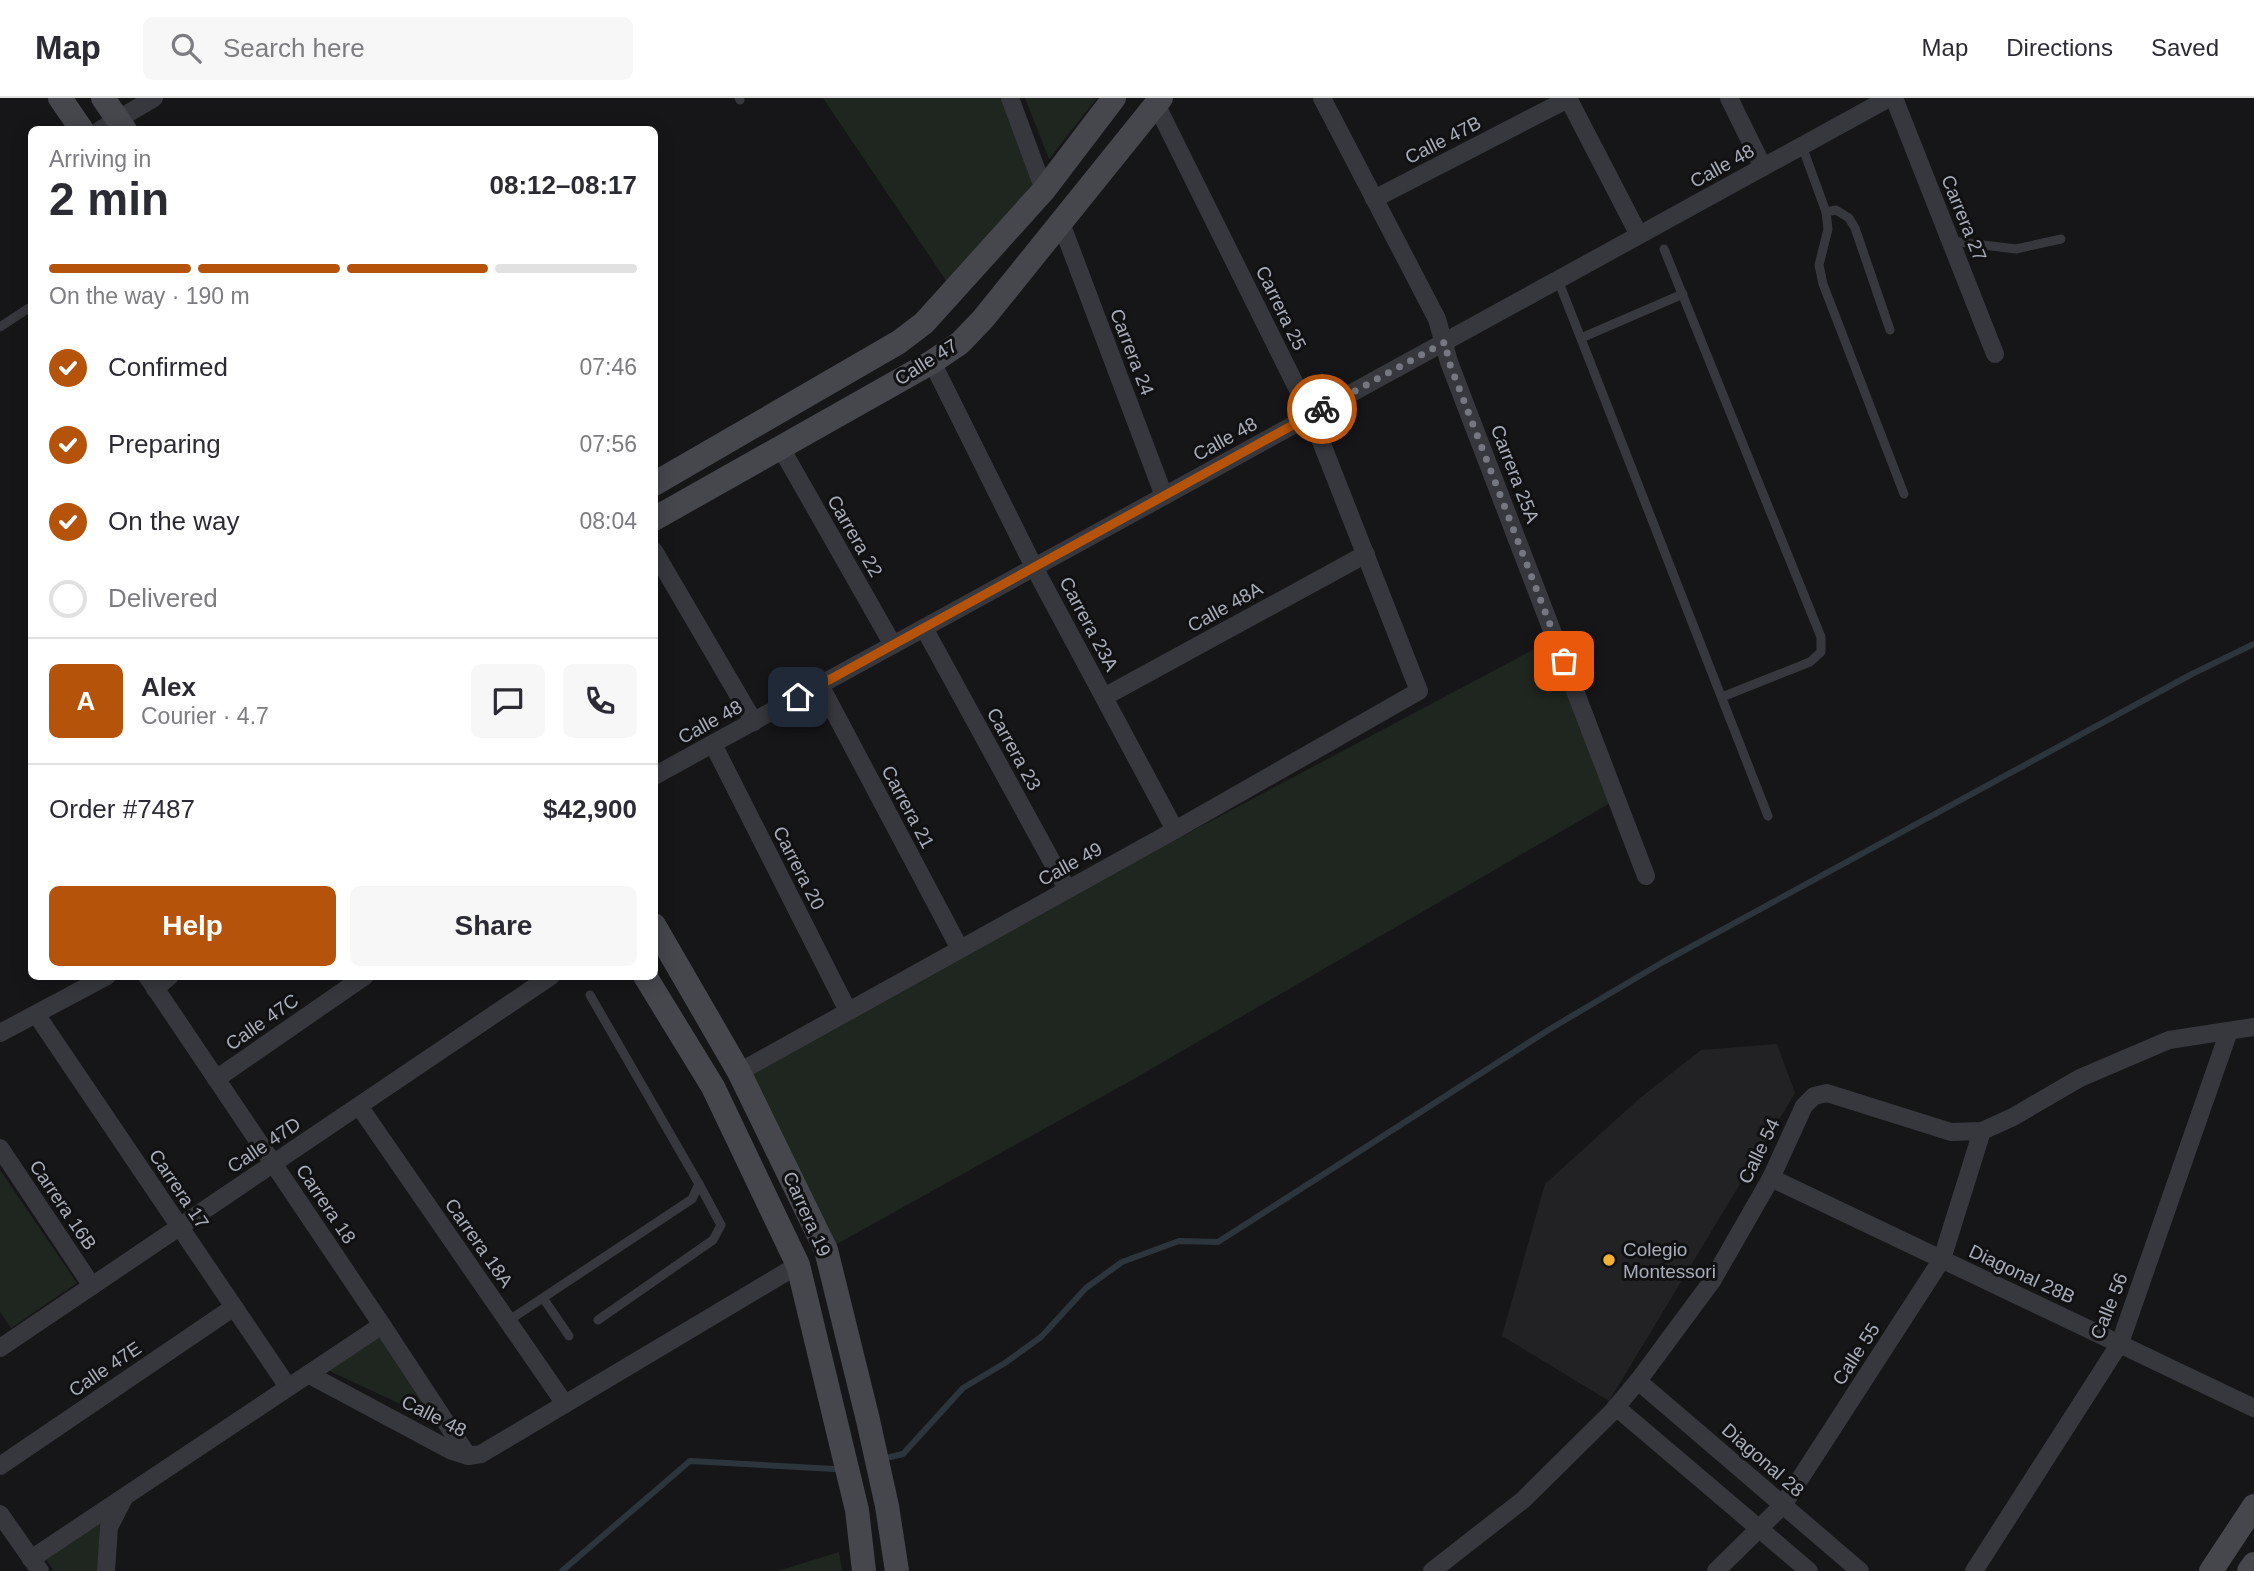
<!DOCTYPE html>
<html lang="en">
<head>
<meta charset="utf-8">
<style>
  :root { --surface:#fff; --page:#f7f7f7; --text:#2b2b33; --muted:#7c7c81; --line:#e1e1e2; --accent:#b45309 }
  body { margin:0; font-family:Arial,sans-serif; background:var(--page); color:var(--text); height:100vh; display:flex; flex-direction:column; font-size:26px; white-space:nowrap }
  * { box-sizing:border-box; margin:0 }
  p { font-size:23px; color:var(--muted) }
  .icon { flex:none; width:38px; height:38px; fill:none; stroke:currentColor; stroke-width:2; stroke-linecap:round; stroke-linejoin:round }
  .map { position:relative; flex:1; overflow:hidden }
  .side { position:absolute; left:28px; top:28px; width:630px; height:854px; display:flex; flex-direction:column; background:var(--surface); border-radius:10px; box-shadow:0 4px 18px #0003 }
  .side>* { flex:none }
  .pin { position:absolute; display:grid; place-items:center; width:60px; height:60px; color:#fff; margin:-30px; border-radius:14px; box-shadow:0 4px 10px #0006 }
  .courier { position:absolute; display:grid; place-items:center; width:70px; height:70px; margin:-35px; border:5px solid #b45309; border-radius:50%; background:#fff; color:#222; box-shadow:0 2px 9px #0007 }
  .headline em { font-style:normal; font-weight:800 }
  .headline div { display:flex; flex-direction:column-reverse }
  .headline { display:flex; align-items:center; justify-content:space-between; height:119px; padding:0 21px }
  h1 { font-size:46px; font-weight:800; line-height:52px }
  .bar { display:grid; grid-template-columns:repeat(4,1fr); gap:10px 7px; align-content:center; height:84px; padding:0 21px }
  .bar i { height:9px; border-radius:5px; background:var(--line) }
  .bar .active { background:var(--accent) }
  .bar p { grid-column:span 4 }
  .line { display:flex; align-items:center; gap:18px; padding:0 21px; border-top:2px solid var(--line) }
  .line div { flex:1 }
  .round { display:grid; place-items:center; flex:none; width:74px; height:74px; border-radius:10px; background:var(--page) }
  ol { padding:0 21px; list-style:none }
  li { display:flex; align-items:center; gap:21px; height:77px }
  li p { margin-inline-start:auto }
  li .icon { padding:7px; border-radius:50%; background:var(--accent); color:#fff; stroke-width:4 }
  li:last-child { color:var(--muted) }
  li i { width:38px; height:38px; border:4px solid var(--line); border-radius:50% }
  .primary-button { display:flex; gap:14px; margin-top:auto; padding:14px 21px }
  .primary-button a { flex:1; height:80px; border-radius:10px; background:var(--accent); color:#fff; font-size:28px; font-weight:800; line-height:80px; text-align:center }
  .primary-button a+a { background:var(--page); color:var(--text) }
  header { display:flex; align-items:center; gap:42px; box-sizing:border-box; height:98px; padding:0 35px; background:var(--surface); border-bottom:2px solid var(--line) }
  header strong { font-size:33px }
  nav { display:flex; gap:38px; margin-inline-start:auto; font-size:24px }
  .search { width:490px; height:63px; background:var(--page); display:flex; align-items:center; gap:18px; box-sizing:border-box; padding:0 24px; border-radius:10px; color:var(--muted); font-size:26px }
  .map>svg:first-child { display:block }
</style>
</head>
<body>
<header>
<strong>Map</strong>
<div class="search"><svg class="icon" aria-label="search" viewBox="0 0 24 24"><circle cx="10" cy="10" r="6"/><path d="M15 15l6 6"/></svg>Search here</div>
<nav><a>Map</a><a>Directions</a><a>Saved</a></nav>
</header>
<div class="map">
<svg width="2254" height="1473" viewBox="0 0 2254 1473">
  <rect width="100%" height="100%" fill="#161618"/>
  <!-- built -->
  <polygon fill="#222225" points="1777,946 1795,995 1609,1303 1502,1238 1545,1086 1640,1000 1701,952"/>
  <!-- green -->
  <g fill="#1e261f">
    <polygon points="823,0 1008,0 1044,92 953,193"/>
    <polygon points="1025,0 1097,0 1049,61"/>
    <polygon points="1555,540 1617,701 1132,982 826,1152 739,974"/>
    <polygon points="0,1072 77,1185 11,1230 0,1214"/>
    <polygon points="377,1230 432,1321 319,1268"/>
    <polygon points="103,1412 97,1473 54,1473 41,1454"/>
    <polygon points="839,1454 842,1473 778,1473"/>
  </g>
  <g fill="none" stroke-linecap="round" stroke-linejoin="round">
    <!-- stream -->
    <g stroke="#2c353c" stroke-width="6">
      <polyline points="882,1361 903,1356 963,1290 1005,1265 1041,1239 1086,1190 1122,1164 1179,1143 1218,1144 1550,931 1663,864 2192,576 2254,546"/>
      <polyline points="562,1473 690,1363 834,1371 841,1370"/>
    </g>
    <!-- lane -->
    <g stroke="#37383d" stroke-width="9">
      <polyline points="739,0 740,2"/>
      <polyline points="1802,48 1826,114 1828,131 1819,167 1823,186 1904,396"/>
      <polyline points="1826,114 1836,112 1849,120 1855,130 1890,232"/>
      <polyline points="1951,143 2016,151 2061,141"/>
      <polyline points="1664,151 1821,539 1821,554 1810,564 1722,599"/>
      <polyline points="1558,182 1768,718"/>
      <polyline points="0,229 32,208"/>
      <polyline points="1581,240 1683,196"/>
      <polyline points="543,1200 569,1238"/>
      <polyline points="598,1222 713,1142 721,1127 699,1086"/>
      <polyline points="508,1223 692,1101 699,1086 590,897"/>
    </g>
    <!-- street -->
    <g stroke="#37383d" stroke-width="18">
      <polyline points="1010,0 1044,92"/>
      <polyline points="1322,0 1437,221 1449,264 1646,778"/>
      <polyline points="1568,0 1639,137"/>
      <polyline points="1729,0 1763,69"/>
      <polyline points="1894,0 1995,256"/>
      <polyline points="100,32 154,0"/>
      <polyline points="1374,101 1568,1"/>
      <polyline points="1061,125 1164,398"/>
      <polyline points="932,264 1034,469 1175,732"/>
      <polyline points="781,350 893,547"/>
      <polyline points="654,453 754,624"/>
      <polyline points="924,530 1067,791"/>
      <polyline points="820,587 960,851"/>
      <polyline points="1104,599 1366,456"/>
      <polyline points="713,646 848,913"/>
      <polyline points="654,678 1889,0"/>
      <polyline points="147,878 382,1227 468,1358"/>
      <polyline points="155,891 170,878"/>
      <polyline points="36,916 288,1289"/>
      <polyline points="0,935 107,878"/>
      <polyline points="739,974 1175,732 1419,593 1311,318 1156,6"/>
      <polyline points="216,981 365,878"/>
      <polyline points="359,1008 565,1306"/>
      <polyline points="0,1050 92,1188"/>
      <polyline points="1771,1080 2254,1310"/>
      <polyline points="0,1250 551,878"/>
      <polyline points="308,1276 452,1353 468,1358 481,1356 798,1167"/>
      <polyline points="1638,1283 1860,1473"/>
      <polyline points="1616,1309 1809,1473"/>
      <polyline points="0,1368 234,1209"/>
      <polyline points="0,1416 40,1473"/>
      <polyline points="31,1461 382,1227"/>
      <polyline points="106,1473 109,1429 124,1400"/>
      <polyline points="1432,1473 1523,1402 1611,1315 1638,1283 1712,1183 1771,1080 1804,1008 1814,998 1827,995 1951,1034 1982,1033 2013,1019 2080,980 2169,942 2254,929"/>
      <polyline points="1716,1473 1783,1407 1942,1161 1982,1033"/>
      <polyline points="1974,1473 2120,1245 2229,933"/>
    </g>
    <!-- secondary -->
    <g stroke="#45474d" stroke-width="24">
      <polyline points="60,0 82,32"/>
      <polyline points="103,0 125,32"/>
      <polyline points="654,386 899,244 924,225 1044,92 1114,0"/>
      <polyline points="654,421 932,264 960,245 983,221 1161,0"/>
      <polyline points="654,827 739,974 826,1152 868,1322 887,1408 897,1473"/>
      <polyline points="645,878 713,989 798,1167 857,1412 864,1473"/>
      <polyline points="2211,1473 2254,1408"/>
      <polyline points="2249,1473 2254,1466"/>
    </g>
  </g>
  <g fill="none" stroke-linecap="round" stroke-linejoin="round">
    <!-- done -->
    <polyline stroke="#757880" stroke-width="7" stroke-dasharray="0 12.6" points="1322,311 1445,244 1449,264 1564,563"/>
    <!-- route -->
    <polyline stroke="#b45309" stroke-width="9" points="798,599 1322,311"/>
  </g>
  <!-- markers -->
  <circle fill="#f2b134" stroke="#111113" stroke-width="2.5" cx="1609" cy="1162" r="7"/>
  <g text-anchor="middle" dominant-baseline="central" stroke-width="6" stroke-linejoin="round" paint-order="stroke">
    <!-- street labels -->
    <g font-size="19" fill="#a8adb8" stroke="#111113">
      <text transform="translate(1443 42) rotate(-27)">Calle 47B</text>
      <text transform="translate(1722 68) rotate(-29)">Calle 48</text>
      <text transform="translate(1964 120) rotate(68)">Carrera 27</text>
      <text transform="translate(1281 210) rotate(64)">Carrera 25</text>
      <text transform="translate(1132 254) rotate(69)">Carrera 24</text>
      <text transform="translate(926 264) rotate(-32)">Calle 47</text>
      <text transform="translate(1225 341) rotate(-29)">Calle 48</text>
      <text transform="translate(1515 376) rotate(69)">Carrera 25A</text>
      <text transform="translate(855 438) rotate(60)">Carrera 22</text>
      <text transform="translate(1225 509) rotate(-29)">Calle 48A</text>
      <text transform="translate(1089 526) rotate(62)">Carrera 23A</text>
      <text transform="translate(710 624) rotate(-29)">Calle 48</text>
      <text transform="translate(1014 651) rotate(61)">Carrera 23</text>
      <text transform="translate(908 709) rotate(62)">Carrera 21</text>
      <text transform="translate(1070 766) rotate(-29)">Calle 49</text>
      <text transform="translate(799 770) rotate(63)">Carrera 20</text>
      <text transform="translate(262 924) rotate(-35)">Calle 47C</text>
      <text transform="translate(264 1047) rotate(-34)">Calle 47D</text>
      <text transform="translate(1759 1053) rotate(-64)">Calle 54</text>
      <text transform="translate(179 1091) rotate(56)">Carrera 17</text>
      <text transform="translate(326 1106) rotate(56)">Carrera 18</text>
      <text transform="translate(63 1107) rotate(56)">Carrera 16B</text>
      <text transform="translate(807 1116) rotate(66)">Carrera 19</text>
      <text transform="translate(479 1145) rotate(55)">Carrera 18A</text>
      <text transform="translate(2022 1176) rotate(25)">Diagonal 28B</text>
      <text transform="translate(2109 1208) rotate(-68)">Calle 56</text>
      <text transform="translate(1856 1256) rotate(-57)">Calle 55</text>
      <text transform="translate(105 1271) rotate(-34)">Calle 47E</text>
      <text transform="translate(434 1318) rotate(27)">Calle 48</text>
      <text transform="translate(1763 1362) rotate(41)">Diagonal 28</text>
    </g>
    <!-- poi labels -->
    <g font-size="19" fill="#a8adb8" stroke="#111113" text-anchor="start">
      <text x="1623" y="1151">Colegio<tspan x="1623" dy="22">Montessori</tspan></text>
    </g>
  </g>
</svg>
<div class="pin" style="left:1564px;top:563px;background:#ea580c"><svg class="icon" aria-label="bag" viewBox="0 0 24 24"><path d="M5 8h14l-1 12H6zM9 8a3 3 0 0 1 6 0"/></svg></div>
<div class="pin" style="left:798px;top:599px;background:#1f2937"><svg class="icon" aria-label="home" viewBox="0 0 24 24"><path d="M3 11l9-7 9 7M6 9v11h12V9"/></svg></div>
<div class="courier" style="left:1322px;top:311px"><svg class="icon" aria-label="bike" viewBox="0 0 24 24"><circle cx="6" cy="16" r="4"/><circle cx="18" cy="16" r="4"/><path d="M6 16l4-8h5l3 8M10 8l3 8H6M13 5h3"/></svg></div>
<section class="side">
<div class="headline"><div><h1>2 min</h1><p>Arriving in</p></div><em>08:12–08:17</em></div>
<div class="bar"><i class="active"></i><i class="active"></i><i class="active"></i><i></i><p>On the way · 190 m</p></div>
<ol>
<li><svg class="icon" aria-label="check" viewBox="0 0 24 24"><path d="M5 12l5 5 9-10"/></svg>Confirmed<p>07:46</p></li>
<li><svg class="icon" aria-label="check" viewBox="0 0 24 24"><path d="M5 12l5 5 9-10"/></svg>Preparing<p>07:56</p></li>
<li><svg class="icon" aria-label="check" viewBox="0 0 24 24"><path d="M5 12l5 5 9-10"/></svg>On the way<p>08:04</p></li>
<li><i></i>Delivered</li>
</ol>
<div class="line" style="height:126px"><b class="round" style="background:var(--accent);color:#fff">A</b><div><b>Alex</b><p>Courier · 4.7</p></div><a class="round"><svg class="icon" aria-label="chat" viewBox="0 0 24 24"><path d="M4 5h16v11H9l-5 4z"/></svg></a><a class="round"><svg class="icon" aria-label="phone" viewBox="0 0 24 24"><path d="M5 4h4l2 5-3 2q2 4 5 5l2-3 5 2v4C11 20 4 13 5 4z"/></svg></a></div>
<div class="line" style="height:91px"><div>Order #7487</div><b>$42,900</b></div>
<div class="primary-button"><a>Help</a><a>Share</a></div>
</section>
</div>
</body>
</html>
